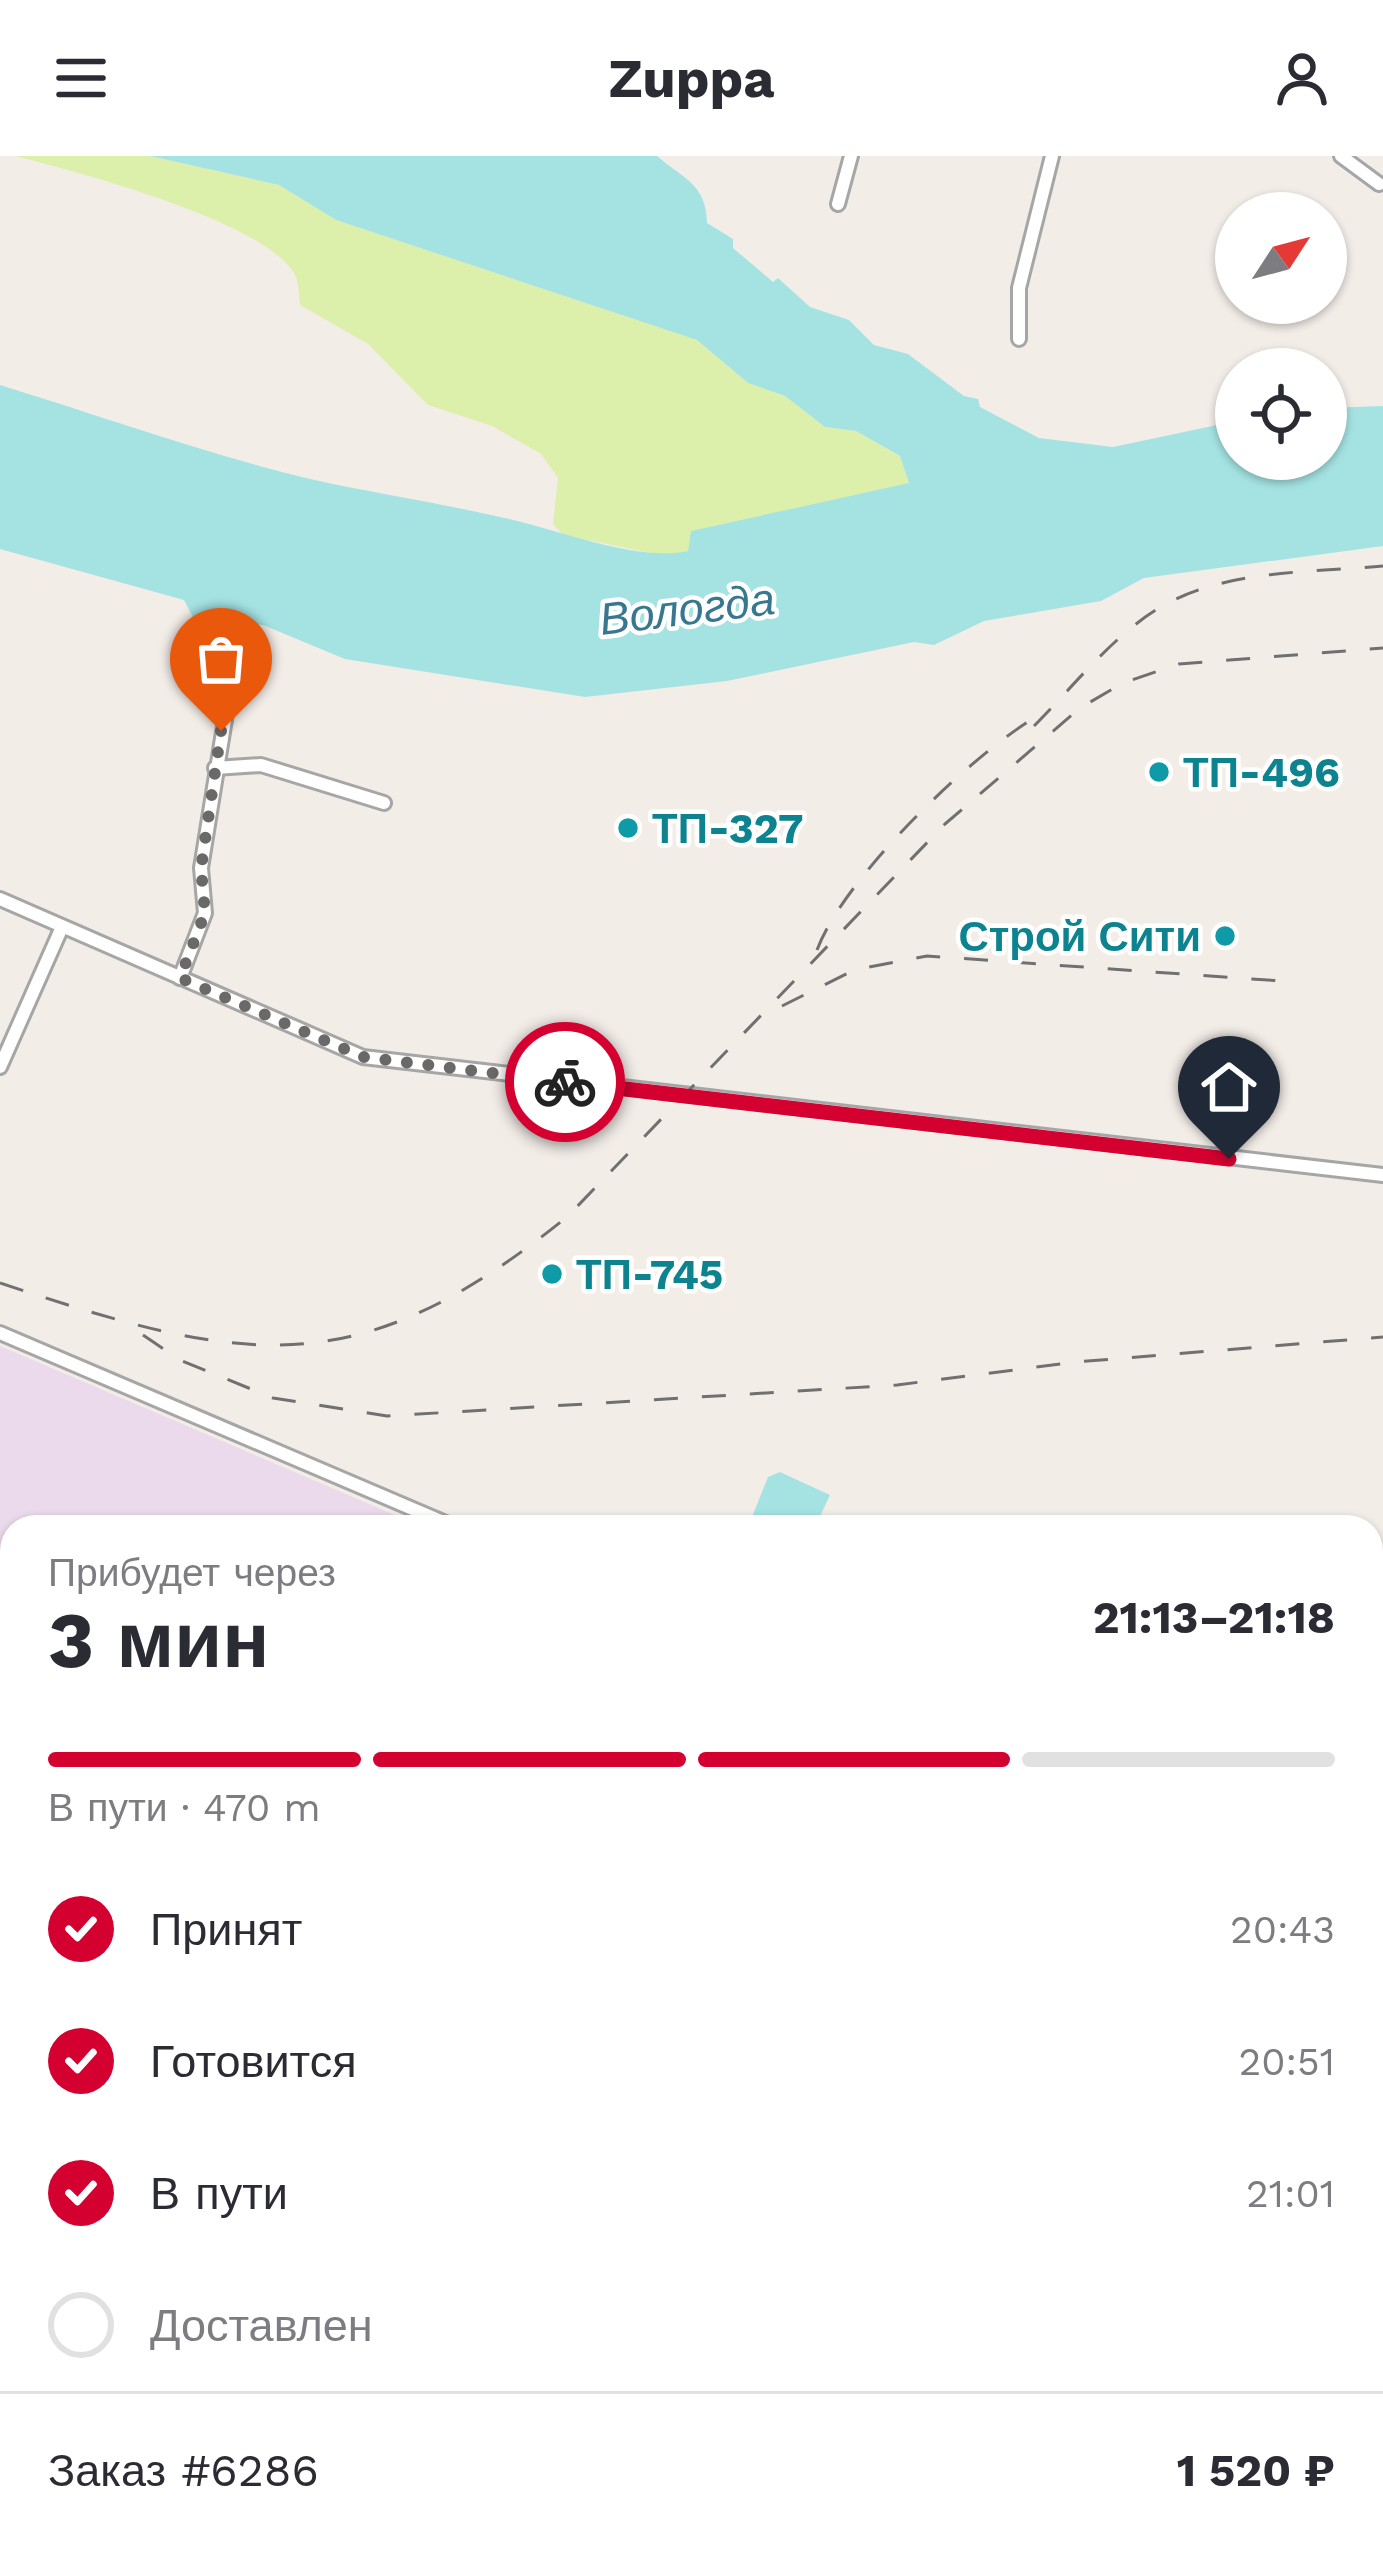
<!DOCTYPE html>
<html lang="ru">
<head>
<meta charset="utf-8">
<style>
  :root { --surface:#fff; --page:#f2f2f3; --text:#2b2b33; --muted:#7c7c81; --line:#e1e1e2; --accent:#d40030 }
  body { margin:0; font-family:"Work Sans",sans-serif; background:var(--page); color:var(--text); height:100vh; display:flex; flex-direction:column; font-size:45px; white-space:nowrap }
  * { box-sizing:border-box; margin:0 }
  p { font-size:39px; color:var(--muted) }
  .icon { flex:none; width:66px; height:66px; fill:none; stroke:currentColor; stroke-width:2; stroke-linecap:round; stroke-linejoin:round }
  .map { position:relative; flex:1; overflow:hidden }
  .drawer { position:absolute; left:0px; top:1359px; width:1383px; height:1056px; display:flex; flex-direction:column; background:var(--surface); border-radius:36px 36px 0 0; box-shadow:0 3px 9px #0004 }
  .drawer>* { flex:none }
  .needle { width:78px; rotate:54deg }
  .controls { position:absolute; left:1215px; top:36px; display:grid; gap:24px }
  .controls a { display:grid; place-items:center; width:132px; height:132px; border-radius:50%; background:var(--surface); box-shadow:0 3px 9px #0004; font-size:60px }
  .pin { position:absolute; display:grid; place-items:center; width:102px; height:102px; color:#fff; margin:-123px -51px; border-radius:50% 50% 50% 0; rotate:-45deg; box-shadow:0 0 12px #0007 }
  .pin .icon { rotate:45deg }
  .courier { position:absolute; display:grid; place-items:center; width:120px; height:120px; margin:-60px; border:9px solid #d40030; border-radius:50%; background:#fff; color:#222; box-shadow:0 3px 15px #0007 }
  .summary em { font-style:normal; font-weight:700 }
  .summary div { display:flex; flex-direction:column-reverse }
  .summary { display:flex; align-items:center; justify-content:space-between; height:204px; padding:0 48px }
  h1 { font-size:78px; font-weight:700; line-height:90px }
  .bar { display:grid; grid-template-columns:repeat(4,1fr); gap:18px 12px; align-content:center; height:144px; padding:0 48px }
  .bar i { height:15px; border-radius:9px; background:var(--line) }
  .bar .current { background:var(--accent) }
  .bar p { grid-column:span 4 }
  .line { display:flex; align-items:center; gap:30px; padding:0 48px; border-top:3px solid var(--line) }
  .line div { flex:1 }
  ol { padding:0 48px; list-style:none }
  li { display:flex; align-items:center; gap:36px; height:132px }
  li p { margin-inline-start:auto }
  li .icon { padding:12px; border-radius:50%; background:var(--accent); color:#fff; stroke-width:4 }
  li:last-child { color:var(--muted) }
  li i { width:66px; height:66px; border:6px solid var(--line); border-radius:50% }
  header { display:flex; justify-content:space-between; align-items:center; height:156px; padding:0 48px; background:var(--surface); font-size:54px; font-weight:700 }
  .map>svg:first-child { display:block }
</style>
</head>
<body>
<header><svg class="icon" aria-label="menu" viewBox="0 0 24 24"><path d="M4 6h16M4 12h16M4 18h16"/></svg>Zuppa<svg class="icon" aria-label="person" viewBox="0 0 24 24"><circle cx="12" cy="8" r="4"/><path d="M4 21q1-7 8-7t8 7"/></svg></header>
<div class="map">
<svg width="1383" height="2415" viewBox="0 0 1383 2415">
  <rect width="100%" height="100%" fill="#f3ede8"/>
  <!-- industrial -->
  <g fill="#ebd9ec">
    <polygon points="0,1190 423,1371 12,1371 12,1803 0,1799"/>
    <polygon points="12,1998 12,2224 0,2218 0,2021"/>
    <polygon points="390,2403 644,2403 639,2415 416,2415"/>
    <polygon points="902,2403 1104,2403 1093,2415 890,2415"/>
  </g>
  <!-- grass -->
  <path fill="#dcf0ab" d="M15,0H150L279,29L336,64L697,184L748,227L785,240L825,271L856,275L901,301L909,328L692,375L688,395L665,400L563,379L553,368L558,322L541,298L492,270L428,249L368,188L300,149C299,141 299,129 296,121C271,66 73,15 15,0Z"/>
  <!-- water -->
  <g fill="#a5e3e3">
    <path d="M150,0H657C684,23 706,28 707,67L733,83V92L773,126L778,122L810,151L849,164L874,189L908,198L964,240L978,243L980,251L1039,282L1113,291L1236,265V303H1326V252L1383,250V390L1144,422L1101,445L984,465L934,489L914,486L727,525L585,541L345,503L263,469L194,463L184,444L0,393V229C101,260 203,297 306,322C380,339 456,349 529,368C574,380 644,405 688,395L691,375L909,327L900,300L856,275L825,271L785,240L748,227L697,184L336,64L279,29Z"/>
    <polygon points="780,1316 830,1339 815,1371 748,1371 768,1321"/>
  </g>
  <g fill="none" stroke-linecap="round" stroke-linejoin="round">
    <!-- stream -->
    <polyline stroke="#a5e3e3" stroke-width="3" points="1371,2104 1383,2106"/>
    <!-- river -->
    <polyline stroke="#a5e3e3" stroke-width="16" points="1371,1413 1383,1403"/>
    <defs>
      <g id="minor">
        <polyline points="1341,0 1379,28"/>
        <polyline points="838,48 851,0"/>
        <polyline points="1019,183 1019,132 1052,0"/>
        <polyline points="215,612 261,609 384,647"/>
        <polyline points="0,743 363,901 1383,1019"/>
        <polyline points="180,822 205,757 201,712 235,502"/>
        <polyline points="0,911 62,771"/>
        <polyline points="0,1177 455,1371"/>
        <polyline points="0,1863 12,1867"/>
        <polyline points="1371,1894 1383,1902"/>
        <polyline points="1141,2403 1152,2415"/>
      </g>
    </defs>
    <!-- minor casing -->
    <use href="#minor" stroke="#a6a6a6" stroke-width="18"/>
    <!-- minor -->
    <use href="#minor" stroke="#fff" stroke-width="12"/>
    <!-- rail -->
    <g stroke="#707070" stroke-width="3" stroke-dasharray="24 24" stroke-linecap="butt">
      <path d="M1034,570C1075,529 1119,471 1172,445C1233,414 1316,416 1383,410"/>
      <path d="M817,794C844,721 977,592 1046,555"/>
      <polyline points="782,850 854,814 927,800 1281,825"/>
      <path d="M0,1127C244,1208 356,1232 568,1060L945,668L1080,552L1123,527L1179,508L1383,492"/>
      <polyline points="143,1179 180,1204 273,1242 387,1260 897,1229 1076,1206 1383,1181"/>
    </g>
  </g>
  <g fill="none" stroke-linecap="round" stroke-linejoin="round">
    <!-- done -->
    <polyline stroke="#6b6967" stroke-width="12" stroke-dasharray="0 21.6" points="221,575 201,712 205,757 180,822 363,901 565,926"/>
    <!-- route -->
    <polyline stroke="#d40030" stroke-width="15" points="565,926 1229,1003"/>
  </g>
  <!-- markers -->
  <g fill="#0f9aa8" stroke="#fff" stroke-width="4.5">
    <circle cx="1159" cy="616" r="12"/>
    <circle cx="628" cy="672" r="12"/>
    <circle cx="1225" cy="780" r="12"/>
    <circle cx="552" cy="1118" r="12"/>
  </g>
  <g text-anchor="middle" dominant-baseline="central" stroke-width="9" stroke-linejoin="round" paint-order="stroke">
    <!-- culture labels -->
    <g font-size="42" font-weight="bold" fill="#0d838f" stroke="#fff" text-anchor="start">
      <text x="1183" y="616">ТП-496</text>
      <text x="652" y="672">ТП-327</text>
      <text x="1201" y="780" text-anchor="end">Строй Сити</text>
      <text x="576" y="1118">ТП-745</text>
    </g>
    <!-- water labels -->
    <g font-size="45" font-style="italic" fill="#377890" stroke="#fff">
      <text transform="translate(687 453) rotate(-7)">Вологда</text>
    </g>
  </g>
</svg>
<div class="controls">
<a><svg class="needle" viewBox="-14 -14 28 28"><path d="M0-13l5 13h-10z" fill="#e53935"/><path d="M0 13l5-13h-10z" fill="#7c7c81"/></svg></a>
<a><svg class="icon" aria-label="locate" viewBox="0 0 24 24"><circle cx="12" cy="12" r="6"/><path d="M12 2v4M12 18v4M2 12h4M18 12h4"/></svg></a>
</div>
<div class="pin" style="left:221px;top:575px;background:#ea580c"><svg class="icon" aria-label="bag" viewBox="0 0 24 24"><path d="M5 8h14l-1 12H6zM9 8a3 3 0 0 1 6 0"/></svg></div>
<div class="pin" style="left:1229px;top:1003px;background:#1f2937"><svg class="icon" aria-label="home" viewBox="0 0 24 24"><path d="M3 11l9-7 9 7M6 9v11h12V9"/></svg></div>
<div class="courier" style="left:565px;top:926px"><svg class="icon" aria-label="bike" viewBox="0 0 24 24"><circle cx="6" cy="16" r="4"/><circle cx="18" cy="16" r="4"/><path d="M6 16l4-8h5l3 8M10 8l3 8H6M13 5h3"/></svg></div>
<section class="drawer">
<div class="summary"><div><h1>3 мин</h1><p>Прибудет через</p></div><em>21:13–21:18</em></div>
<div class="bar"><i class="current"></i><i class="current"></i><i class="current"></i><i></i><p>В пути · 470 m</p></div>
<ol>
<li><svg class="icon" aria-label="check" viewBox="0 0 24 24"><path d="M5 12l5 5 9-10"/></svg>Принят<p>20:43</p></li>
<li><svg class="icon" aria-label="check" viewBox="0 0 24 24"><path d="M5 12l5 5 9-10"/></svg>Готовится<p>20:51</p></li>
<li><svg class="icon" aria-label="check" viewBox="0 0 24 24"><path d="M5 12l5 5 9-10"/></svg>В пути<p>21:01</p></li>
<li><i></i>Доставлен</li>
</ol>
<div class="line" style="height:156px"><div>Заказ #6286</div><b>1 520 ₽</b></div>
</section>
</div>
</body>
</html>
